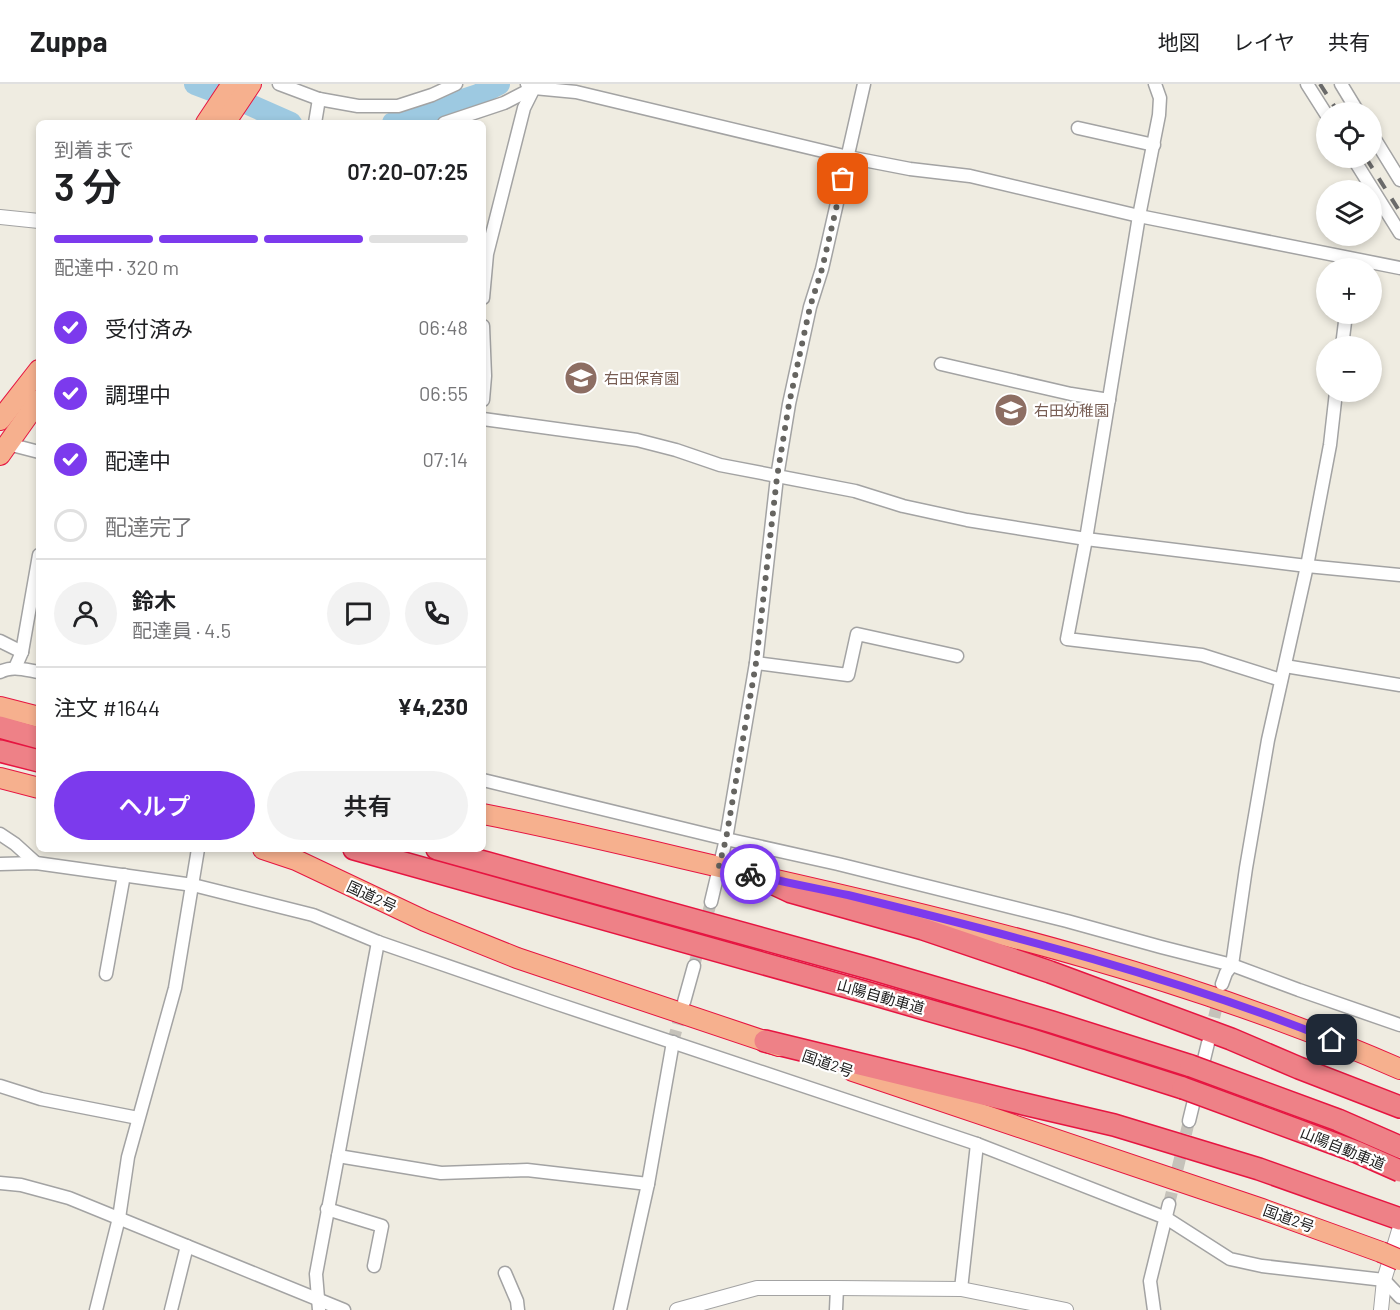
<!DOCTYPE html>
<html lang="ja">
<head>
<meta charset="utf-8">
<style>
  :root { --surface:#fff; --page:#f2f2f2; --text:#202124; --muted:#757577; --line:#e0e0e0; --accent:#7c3aed }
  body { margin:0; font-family:Barlow,"Noto Sans JP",sans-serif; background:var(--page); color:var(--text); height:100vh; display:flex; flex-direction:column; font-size:22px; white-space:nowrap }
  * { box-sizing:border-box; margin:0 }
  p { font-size:20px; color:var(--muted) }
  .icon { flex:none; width:33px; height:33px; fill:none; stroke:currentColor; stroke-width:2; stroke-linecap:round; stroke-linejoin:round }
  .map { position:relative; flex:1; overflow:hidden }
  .panel { position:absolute; left:36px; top:36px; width:450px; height:732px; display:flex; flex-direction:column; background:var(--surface); border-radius:9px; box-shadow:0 3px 9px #0003 }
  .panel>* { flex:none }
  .buttons { position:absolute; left:1316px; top:18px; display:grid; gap:12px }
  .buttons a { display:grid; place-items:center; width:66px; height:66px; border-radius:50%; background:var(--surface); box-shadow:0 3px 9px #0003; font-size:30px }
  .pin { position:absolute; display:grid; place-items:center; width:51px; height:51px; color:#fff; margin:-26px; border-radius:12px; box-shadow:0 3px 9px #0006 }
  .courier { position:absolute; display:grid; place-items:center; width:60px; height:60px; margin:-30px; border:4px solid #7c3aed; border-radius:50%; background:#fff; color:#222; box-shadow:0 2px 8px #0007 }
  .overview em { font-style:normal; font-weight:600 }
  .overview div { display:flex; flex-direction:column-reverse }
  .overview { display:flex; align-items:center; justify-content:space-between; height:102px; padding:0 18px }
  h1 { font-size:39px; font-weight:600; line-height:45px }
  .bar { display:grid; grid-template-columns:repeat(4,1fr); gap:9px 6px; align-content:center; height:72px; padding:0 18px }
  .bar i { height:8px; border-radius:4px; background:var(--line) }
  .bar .selected { background:var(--accent) }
  .bar p { grid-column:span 4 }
  .line { display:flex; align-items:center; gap:15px; padding:0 18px; border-top:2px solid var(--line) }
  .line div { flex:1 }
  .round { display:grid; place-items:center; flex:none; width:63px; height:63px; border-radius:32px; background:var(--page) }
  ol { padding:0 18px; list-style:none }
  li { display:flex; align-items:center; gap:18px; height:66px }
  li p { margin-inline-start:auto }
  li .icon { padding:6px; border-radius:50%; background:var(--accent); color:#fff; stroke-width:4 }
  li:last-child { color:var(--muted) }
  li i { width:33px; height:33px; border:3px solid var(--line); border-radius:50% }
  .button { display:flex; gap:12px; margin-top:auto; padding:12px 18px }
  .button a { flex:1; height:69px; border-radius:36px; background:var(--accent); color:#fff; font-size:24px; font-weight:600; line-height:69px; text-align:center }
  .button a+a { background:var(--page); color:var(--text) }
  header { display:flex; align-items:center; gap:36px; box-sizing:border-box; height:84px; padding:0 30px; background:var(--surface); border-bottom:2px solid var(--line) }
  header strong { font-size:28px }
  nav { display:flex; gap:33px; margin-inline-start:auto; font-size:21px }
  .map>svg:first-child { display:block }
</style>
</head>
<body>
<header>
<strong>Zuppa</strong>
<nav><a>地図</a><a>レイヤ</a><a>共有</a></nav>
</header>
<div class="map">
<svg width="1400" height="1226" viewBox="0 0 1400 1226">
  <rect width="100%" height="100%" fill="#efece1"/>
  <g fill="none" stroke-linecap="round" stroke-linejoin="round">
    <!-- river -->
    <g stroke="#9dc9e1" stroke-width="22">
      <polyline points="195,0 248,20 291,39"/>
      <polyline points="393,39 478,11 499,0"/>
    </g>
    <!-- minor-tunnel -->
    <g stroke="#c5c2ba" stroke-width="12" stroke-dasharray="12 6" stroke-linecap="butt">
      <polyline points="694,882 711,818"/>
      <polyline points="1210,951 1222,900"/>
      <polyline points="673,958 682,925"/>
      <polyline points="1169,1120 1189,1037"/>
    </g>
    <defs>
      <g id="minor">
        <polyline points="279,0 319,15 358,22 398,22 432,11 456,0"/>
        <polyline points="527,0 534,4 576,8 848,73 910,85 970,92 1139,132 1400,184"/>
        <polyline points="1155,0 1160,14 1159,31 1139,132 1086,455 1067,555 1202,571 1281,596"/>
        <polyline points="1307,0 1326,30"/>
        <polyline points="1341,0 1358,28"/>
        <polyline points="315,39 319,15"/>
        <polyline points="444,39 504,19 535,3"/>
        <polyline points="1078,44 1154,61"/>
        <polyline points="1371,49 1400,96"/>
        <polyline points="1353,74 1400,149"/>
        <polyline points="483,214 487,170 524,24 534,4"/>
        <polyline points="483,242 485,292 483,316"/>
        <polyline points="1342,262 1346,230"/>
        <polyline points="941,280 1071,310 1109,316"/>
        <polyline points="483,335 637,356 676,366 720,381 855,407 903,422 967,436 1086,455 1307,482 1400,491"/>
        <polyline points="8,360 39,368"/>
        <polyline points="0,557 22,568"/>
        <polyline points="756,579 848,591 857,550 957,572"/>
        <polyline points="1285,582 1400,601"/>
        <polyline points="15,584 22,568 39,471"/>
        <path d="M0,588C12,581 26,586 39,588"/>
        <polyline points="483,696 726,755 838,780 1067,837 1161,863 1232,881 1299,906 1400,941"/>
        <polyline points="0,750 15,760 36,779"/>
        <polyline points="0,780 36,779 193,801 313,831 378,858 549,917 977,1060 1166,1134 1230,1175 1262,1182 1384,1196 1400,1213"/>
        <polyline points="711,818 726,755 756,579 777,393 789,320 810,223 822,185 864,0"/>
        <polyline points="106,890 124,791"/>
        <polyline points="1222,900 1226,889 1232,881 1246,784 1268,656 1307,482 1330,361 1336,308"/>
        <polyline points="684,918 694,882"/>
        <polyline points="0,1002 41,1015 138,1034"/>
        <polyline points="1189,1037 1208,959"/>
        <polyline points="338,1072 441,1089 527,1086 648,1100"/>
        <polyline points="0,1099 21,1101 69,1114 344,1226"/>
        <polyline points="327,1125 382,1142 374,1182"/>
        <polyline points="505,1189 517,1217 518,1226"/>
        <polyline points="961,1205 977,1060"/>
        <polyline points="96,1226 119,1134 128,1073 175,904 198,765"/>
        <polyline points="171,1226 187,1162"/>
        <polyline points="319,1226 316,1190 378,858"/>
        <polyline points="620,1226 648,1100 673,958"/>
        <polyline points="836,1226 837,1204"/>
        <polyline points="1154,1226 1150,1197 1169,1120"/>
      </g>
      <g id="tertiary">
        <polyline points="0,133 39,137"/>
        <polyline points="677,1226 757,1204 837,1204 961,1205 1066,1226"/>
        <polyline points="1381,1226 1384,1196 1400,1143"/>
      </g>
      <g id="trunk">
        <polyline points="206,39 232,0"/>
        <polyline points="225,39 251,0"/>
        <polyline points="0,336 39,286"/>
        <polyline points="0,371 39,316"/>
        <polyline points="0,623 39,633"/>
        <polyline points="0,694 39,704"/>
        <path d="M483,730C575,748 667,771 759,792C977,841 1195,895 1400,985"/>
        <polyline points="263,765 296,776 425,837 517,874 779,962"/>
        <polyline points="853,987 1262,1125 1381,1168"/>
      </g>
      <g id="motorway">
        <polyline points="0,643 39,654"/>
        <polyline points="0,667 39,677"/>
        <polyline points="354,765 865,908 1029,955 1183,1004"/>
        <polyline points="437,765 872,885 1052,938 1191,982"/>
        <polyline points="757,792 791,808 923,845 1050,888 1231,955 1299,984 1400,1023"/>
        <polyline points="765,957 1024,1020 1114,1041 1259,1085 1400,1135"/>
      </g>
    </defs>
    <!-- minor casing -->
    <use href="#minor" stroke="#a3a3a3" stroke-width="15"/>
    <!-- tertiary casing -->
    <use href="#tertiary" stroke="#a3a3a3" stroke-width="16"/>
    <!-- trunk casing -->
    <use href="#trunk" stroke="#e61541" stroke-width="22"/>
    <!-- motorway casing -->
    <use href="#motorway" stroke="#e61541" stroke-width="24"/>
    <!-- minor -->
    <use href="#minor" stroke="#fff" stroke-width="12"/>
    <!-- tertiary -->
    <use href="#tertiary" stroke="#fff" stroke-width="14"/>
    <!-- trunk -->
    <use href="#trunk" stroke="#f6b08e" stroke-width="20"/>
    <!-- motorway -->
    <use href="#motorway" stroke="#ee8187" stroke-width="21"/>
    <!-- rail -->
    <g stroke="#6a6a6a" stroke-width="4" stroke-dasharray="12 12" stroke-linecap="butt">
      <polyline points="1320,0 1338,28"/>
      <polyline points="1366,74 1400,128"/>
    </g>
    <defs>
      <polyline id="trunk-bridge" points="1381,1168 1400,1176"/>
      <g id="motorway-bridge">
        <polyline points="1191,982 1338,1036 1400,1063"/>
        <polyline points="1183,1004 1357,1068 1400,1087"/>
      </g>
    </defs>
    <!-- trunk-bridge casing -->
    <use href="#trunk-bridge" stroke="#e61541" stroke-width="22" stroke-linecap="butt"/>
    <!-- motorway-bridge casing -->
    <use href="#motorway-bridge" stroke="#e61541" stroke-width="24" stroke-linecap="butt"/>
    <!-- trunk-bridge -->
    <use href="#trunk-bridge" stroke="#f6b08e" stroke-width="20"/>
    <!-- motorway-bridge -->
    <use href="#motorway-bridge" stroke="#ee8187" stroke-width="21"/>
  </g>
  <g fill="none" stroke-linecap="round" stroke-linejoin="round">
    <!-- done -->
    <polyline stroke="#666561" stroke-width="6" stroke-dasharray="0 10.8" points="750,790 719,782 726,755 756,579 777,393 789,320 810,223 822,185 843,95"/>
    <!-- route -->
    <path stroke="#7c3aed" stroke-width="8" d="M750,790C782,798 815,804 848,811C1011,851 1175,893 1332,956"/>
  </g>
  <!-- icons -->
  <defs>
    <symbol id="school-disc" viewBox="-11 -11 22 22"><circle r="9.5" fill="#8d6e63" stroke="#fff"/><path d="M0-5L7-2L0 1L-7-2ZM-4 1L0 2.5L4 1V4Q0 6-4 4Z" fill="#fff"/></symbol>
  </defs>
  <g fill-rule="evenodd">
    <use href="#school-disc" x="562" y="275" width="38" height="38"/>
    <use href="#school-disc" x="992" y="307" width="38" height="38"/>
  </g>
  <g text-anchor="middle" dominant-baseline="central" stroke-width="4.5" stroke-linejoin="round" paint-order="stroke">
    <!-- education labels -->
    <g font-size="15" fill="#785e54" stroke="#fff" text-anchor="start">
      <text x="604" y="294">右田保育園</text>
      <text x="1034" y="326">右田幼稚園</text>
    </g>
    <!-- street labels -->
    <g font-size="15" fill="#1c1c1c" stroke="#fff">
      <text transform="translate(372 812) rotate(25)">国道2号</text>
      <text transform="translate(881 912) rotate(16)">山陽自動車道</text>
      <text transform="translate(828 979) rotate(19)">国道2号</text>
      <text transform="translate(1343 1064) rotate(22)">山陽自動車道</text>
      <text transform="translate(1289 1134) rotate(20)">国道2号</text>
    </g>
  </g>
</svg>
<div class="buttons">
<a><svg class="icon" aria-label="locate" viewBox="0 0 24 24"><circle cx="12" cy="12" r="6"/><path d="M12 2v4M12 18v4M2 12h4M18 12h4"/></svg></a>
<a><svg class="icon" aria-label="layers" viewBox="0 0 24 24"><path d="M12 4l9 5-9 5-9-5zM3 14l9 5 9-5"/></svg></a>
<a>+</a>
<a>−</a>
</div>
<div class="pin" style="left:843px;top:95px;background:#ea580c"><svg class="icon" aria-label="bag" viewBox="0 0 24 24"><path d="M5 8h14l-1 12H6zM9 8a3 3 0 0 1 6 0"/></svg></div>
<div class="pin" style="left:1332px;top:956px;background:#1f2937"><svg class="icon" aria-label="home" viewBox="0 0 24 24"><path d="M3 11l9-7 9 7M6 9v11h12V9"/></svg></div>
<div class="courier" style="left:750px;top:790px"><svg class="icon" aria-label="bike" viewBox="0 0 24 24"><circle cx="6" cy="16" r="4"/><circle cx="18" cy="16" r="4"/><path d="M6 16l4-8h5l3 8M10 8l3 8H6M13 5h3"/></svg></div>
<section class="panel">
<div class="overview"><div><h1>3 分</h1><p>到着まで</p></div><em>07:20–07:25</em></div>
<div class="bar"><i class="selected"></i><i class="selected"></i><i class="selected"></i><i></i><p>配達中 · 320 m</p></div>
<ol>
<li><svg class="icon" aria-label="check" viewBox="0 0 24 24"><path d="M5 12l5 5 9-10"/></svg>受付済み<p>06:48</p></li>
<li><svg class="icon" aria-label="check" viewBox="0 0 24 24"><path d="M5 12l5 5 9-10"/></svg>調理中<p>06:55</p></li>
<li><svg class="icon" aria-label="check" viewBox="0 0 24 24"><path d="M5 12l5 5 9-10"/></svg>配達中<p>07:14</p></li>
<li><i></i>配達完了</li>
</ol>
<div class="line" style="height:108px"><a class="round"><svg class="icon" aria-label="person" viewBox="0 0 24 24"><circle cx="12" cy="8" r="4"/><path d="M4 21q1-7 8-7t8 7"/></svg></a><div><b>鈴木</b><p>配達員 · 4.5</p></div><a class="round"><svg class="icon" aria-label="chat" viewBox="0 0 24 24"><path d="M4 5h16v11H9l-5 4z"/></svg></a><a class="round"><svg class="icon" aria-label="phone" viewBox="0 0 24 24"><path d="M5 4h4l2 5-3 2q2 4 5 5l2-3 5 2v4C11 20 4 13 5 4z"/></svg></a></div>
<div class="line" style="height:78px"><div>注文 #1644</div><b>¥4,230</b></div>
<div class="button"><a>ヘルプ</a><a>共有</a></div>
</section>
</div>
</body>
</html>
